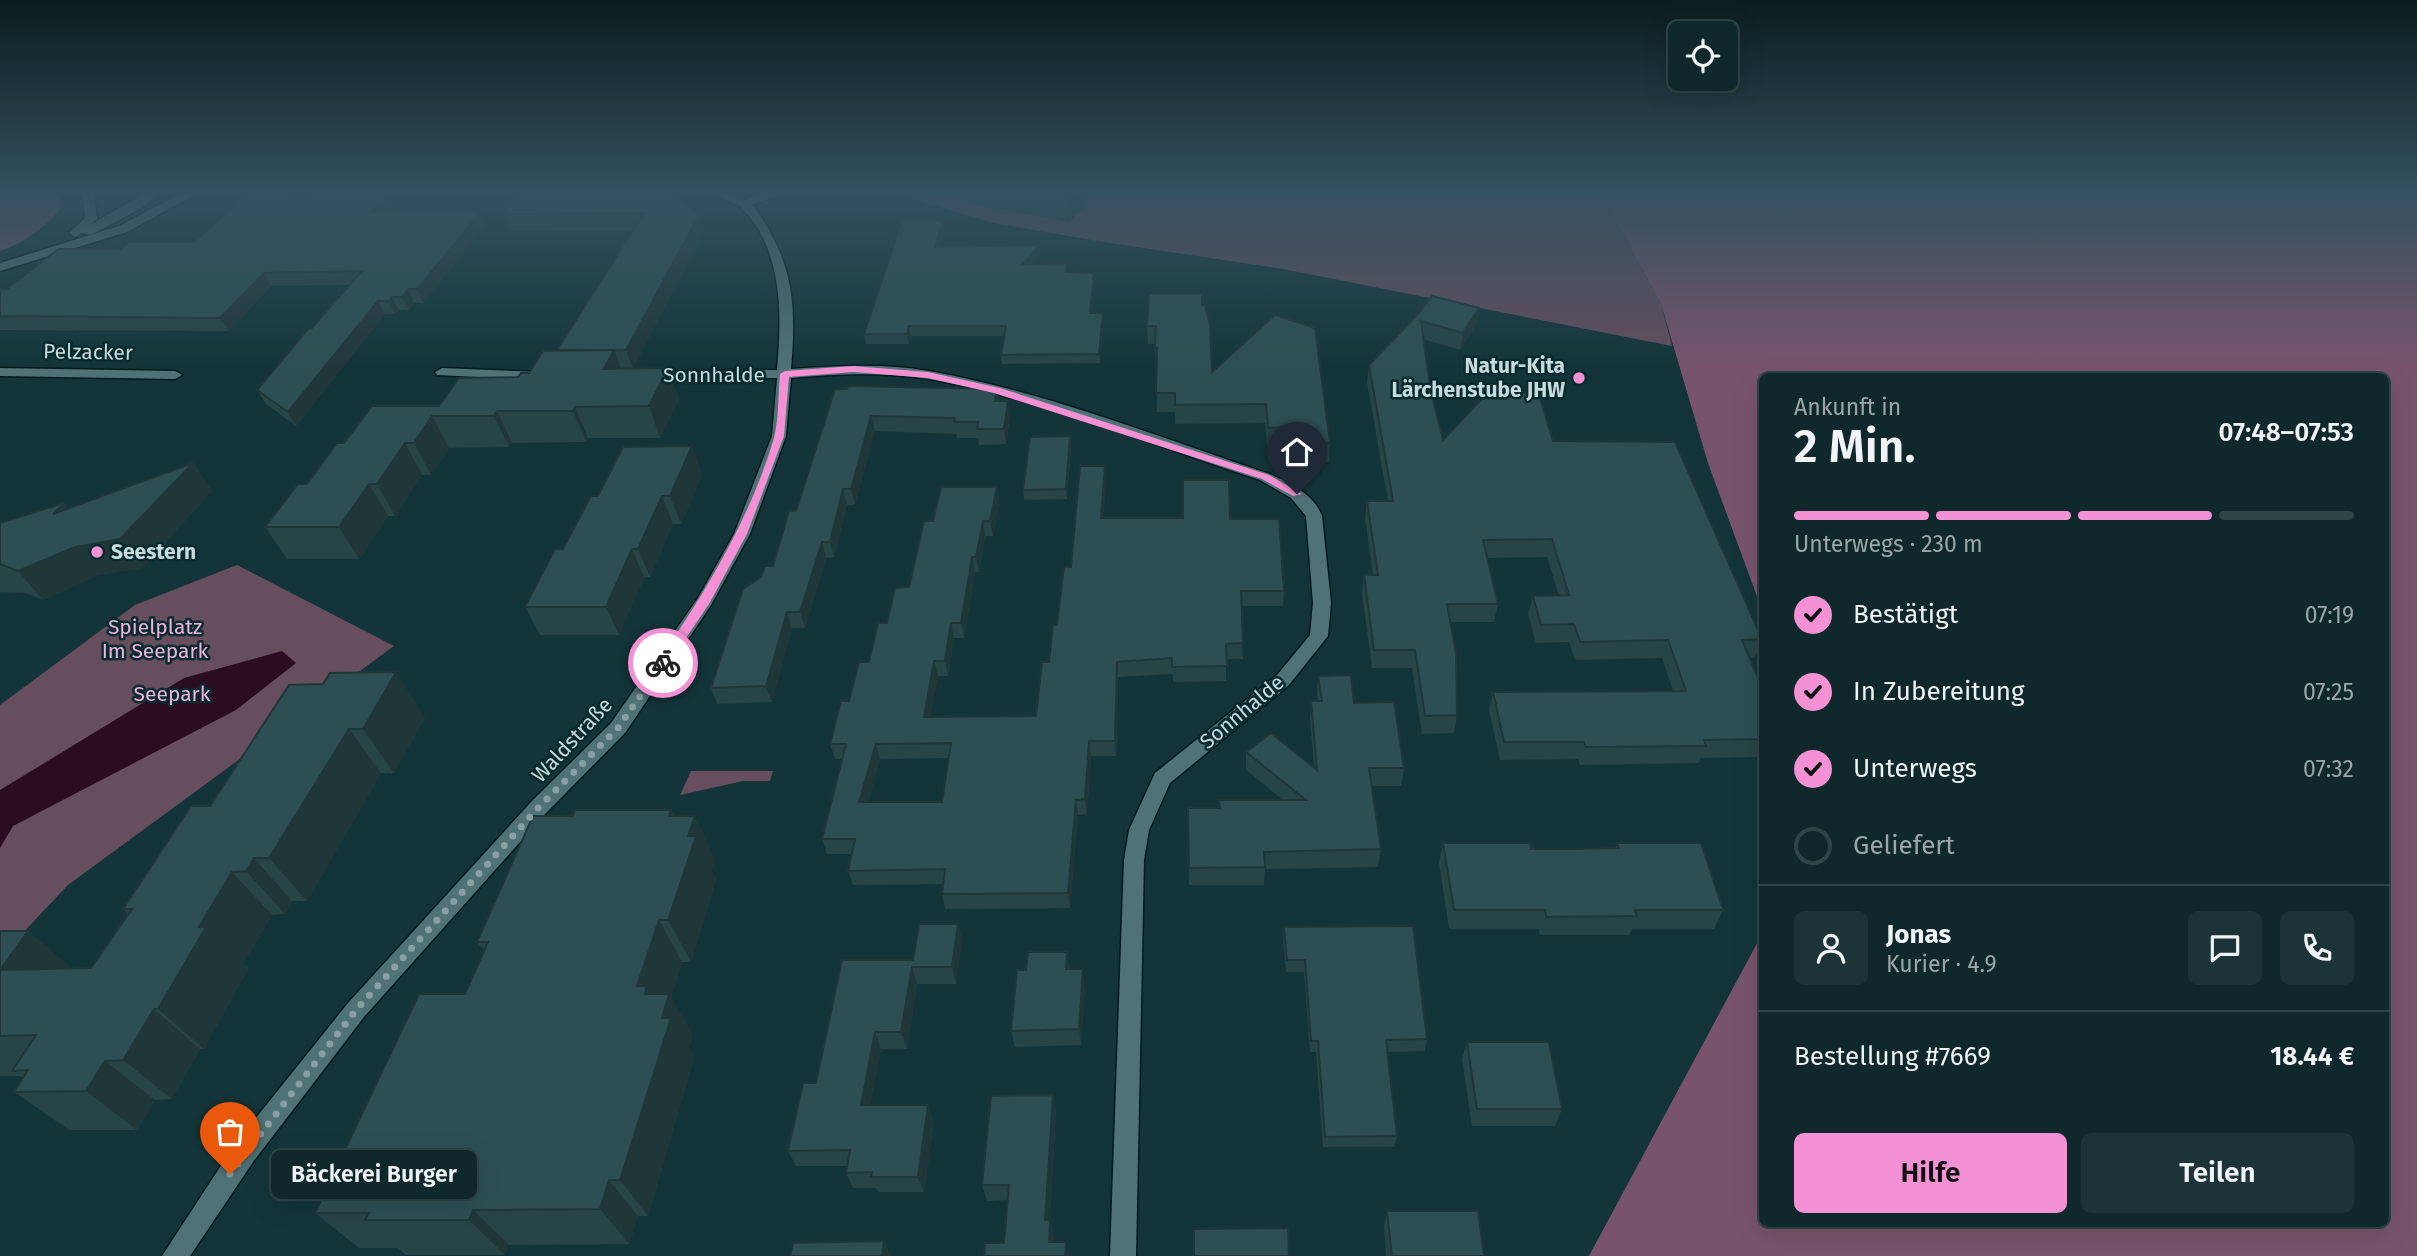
<!DOCTYPE html>
<html lang="de">
<head>
<meta charset="utf-8">
<style>
  :root { --surface:#0e282b; --page:#1c3437; --text:#f1f3f6; --muted:#9ba6a9; --line:#2e4447; --accent:#f491d4 }
  body { margin:0; font-family:"Fira Sans",sans-serif; background:var(--page); color:var(--text); height:100vh; display:flex; flex-direction:column; font-size:26px; white-space:nowrap }
  * { box-sizing:border-box; margin:0 }
  p { font-size:23px; color:var(--muted) }
  .icon { flex:none; width:38px; height:38px; fill:none; stroke:currentColor; stroke-width:2; stroke-linecap:round; stroke-linejoin:round }
  .map { position:relative; flex:1; overflow:hidden }
  .drawer { position:absolute; left:1759px; top:373px; width:630px; height:854px; display:flex; flex-direction:column; background:var(--surface); border-radius:10px; box-shadow:0 7px 28px #0002,0 0 0 2px var(--line) }
  .drawer>* { flex:none }
  .tools { position:absolute; left:1668px; top:21px; display:grid; gap:14px }
  .tools a { display:grid; place-items:center; width:70px; height:70px; border-radius:10px; background:var(--surface); box-shadow:0 7px 28px #0002,0 0 0 2px var(--line); font-size:35px }
  .pin { position:absolute; display:grid; place-items:center; width:60px; height:60px; color:#fff; margin:-72px -30px; border-radius:50% 50% 50% 0; rotate:-45deg; box-shadow:0 0 7px #0007 }
  .pin .icon { rotate:45deg }
  .courier { position:absolute; display:grid; place-items:center; width:70px; height:70px; margin:-35px; border:5px solid #f491d4; border-radius:50%; background:#fff; color:#222; box-shadow:0 2px 9px #0007 }
  .bubble { position:absolute; height:49px; border-radius:10px; background:var(--surface); box-shadow:0 7px 28px #0002,0 0 0 2px var(--line); font-size:23px; font-weight:600; line-height:49px; text-align:center }
  .headline em { font-style:normal; font-weight:600 }
  .headline div { display:flex; flex-direction:column-reverse }
  .headline { display:flex; align-items:center; justify-content:space-between; height:119px; padding:0 35px }
  h1 { font-size:46px; font-weight:600; line-height:52px }
  .bar { display:grid; grid-template-columns:repeat(4,1fr); gap:10px 7px; align-content:center; height:84px; padding:0 35px }
  .bar i { height:9px; border-radius:5px; background:var(--line) }
  .bar .selected { background:var(--accent) }
  .bar p { grid-column:span 4 }
  .line { display:flex; align-items:center; gap:18px; padding:0 35px; border-top:2px solid var(--line) }
  .line div { flex:1 }
  .round { display:grid; place-items:center; flex:none; width:74px; height:74px; border-radius:10px; background:var(--page) }
  ol { padding:0 35px; list-style:none }
  li { display:flex; align-items:center; gap:21px; height:77px }
  li p { margin-inline-start:auto }
  li .icon { padding:7px; border-radius:50%; background:var(--accent); color:#111; stroke-width:4 }
  li:last-child { color:var(--muted) }
  li i { width:38px; height:38px; border:4px solid var(--line); border-radius:50% }
  .primary-button { display:flex; gap:14px; margin-top:auto; padding:14px 35px }
  .primary-button a { flex:1; height:80px; border-radius:10px; background:var(--accent); color:#111; font-size:28px; font-weight:600; line-height:80px; text-align:center }
  .primary-button a+a { background:var(--page); color:var(--text) }
  .map>svg:first-child { display:block }
</style>
</head>
<body>
<div class="map">
<svg width="2417" height="1256" viewBox="0 0 2417 1256">
  <rect width="100%" height="100%" fill="#133539"/>
  <!-- green -->
  <g fill="#664e5e">
    <polygon points="892,193 1601,193 1661,304 1672,346 1283,269 1104,242 993,223"/>
    <polygon points="237,565 394,646 68,885 0,957 0,705 135,605"/>
    <polygon points="691,771 773,771 770,781 743,781 680,795"/>
  </g>
  <!-- forest -->
  <g fill="#78546c">
    <path d="M0,193H57L63,206C47,226 25,243 0,251Z"/>
    <polygon points="1601,193 2417,193 2417,1256 1589,1256 1762,934 1762,1223 2385,1223 2385,376 1762,376 1762,610 1708,463 1661,304"/>
  </g>
  <!-- water -->
  <polygon fill="#2b0d22" points="282,651 296,663 236,710 13,826 0,848 0,790 184,678"/>
  <g fill="none" stroke-linecap="round" stroke-linejoin="round">
    <defs>
      <g id="street">
        <polygon points="82,193 94,193 97,219 92,224 145,193 159,193 143,207 91,235 82,233 75,237 69,233 85,218"/>
        <polygon points="182,193 198,193 127,232 0,271 0,263 119,226"/>
        <path d="M741,201H749C793,257 797,301 791,369C837,366 884,363 929,371C1046,392 1158,437 1270,474C1291,484 1313,493 1322,516L1331,603L1328,636L1289,685L1170,783L1149,830L1144,860L1136,1256H1110L1124,860L1129,830L1155,773L1277,675L1310,635L1313,603L1306,516L1291,498L1260,480C1153,445 1039,398 929,379C883,372 837,374 791,378L786,436L750,534L711,605L625,733L546,813L364,1017L253,1162L190,1256H162L235,1144L348,1003L532,801L611,723L698,598L734,534L772,436L777,378L647,379L640,375L647,371L777,370C781,323 783,273 759,230C754,221 745,213 739,204Z"/>
        <polygon points="0,368 175,371 182,375 175,379 0,376"/>
        <polygon points="442,368 542,372 549,376 542,380 437,375 435,372"/>
      </g>
      <polygon id="secondary" points="709,193 727,193 745,200 764,193 782,193 745,208"/>
    </defs>
    <!-- street casing -->
    <use href="#street" stroke="#021b1e" stroke-width="3"/>
    <!-- secondary casing -->
    <use href="#secondary" stroke="#021b1e" stroke-width="3"/>
    <!-- street -->
    <use href="#street" fill="#4f7276" fill-rule="evenodd"/>
    <!-- secondary -->
    <use href="#secondary" fill="#4f7276" fill-rule="evenodd"/>
  </g>
  <!-- wall -->
  <g fill="#274447" fill-rule="evenodd">
    <polygon points="315,193 405,193 388,212 481,212 486,225 423,303 414,303 409,310 399,310 395,314 385,314 296,426 266,404 257,390 350,285 271,286 229,331 0,330 0,290 7,289 121,249 194,242 312,197"/>
    <polygon points="672,193 704,232 633,368 668,368 679,400 660,438 588,438 586,442 512,443 509,447 449,448 431,475 422,475 395,516 388,516 359,559 287,559 265,527 344,443 439,406 529,373 557,351 633,230 511,231 504,214"/>
    <polygon points="968,193 1085,193 1086,204 1069,222 969,203"/>
    <polygon points="944,230 939,247 1041,254 1032,264 1068,272 1094,282 1091,313 1103,322 1100,363 1002,364 1001,355 1005,336 911,336 909,344 866,344 864,334"/>
    <polygon points="1202,305 1212,372 1330,443 1329,462 1290,463 1289,446 1267,447 1265,423 1175,424 1175,412 1157,412 1157,366 1156,366 1155,344 1148,344 1147,326"/>
    <polygon points="1479,308 1476,325 1460,350 1423,339 1430,386 1443,440 1553,441 1762,639 1755,658 1750,658 1762,687 1762,757 1701,758 1698,763 1580,765 1578,759 1500,760 1489,710 1493,692 1673,691 1662,658 1575,660 1569,642 1536,643 1528,614 1533,596 1559,596 1547,557 1487,558 1498,604 1494,622 1450,622 1457,715 1454,733 1422,734 1412,668 1372,668 1362,593 1364,575 1373,575 1365,518 1367,501 1388,501 1367,382 1369,365 1419,313"/>
    <polygon points="835,389 997,389 999,401 1008,401 1010,416 1006,444 979,445 978,438 957,438 956,434 875,431 855,505 847,505 834,557 826,558 805,628 792,628 772,702 717,704 711,688 761,577 773,566 796,511"/>
    <polygon points="1071,446 1067,499 1024,500 1023,490"/>
    <polygon points="193,463 212,491 142,568 98,575 43,600 25,593 0,592 0,523 64,503 68,509"/>
    <polygon points="702,474 681,524 673,524 650,577 644,577 619,635 540,635 525,607 598,496"/>
    <path d="M1106,481L1103,518L1230,519L1284,591L1283,606H1241L1243,659H1226V681L1173,682V674L1118,677L1116,756H1091L1087,814L1078,815L1070,908L945,909L942,894L943,884L853,885L848,871L851,854H827L822,839L842,759H835L830,744L849,701L887,623L909,587L933,521L997,487L999,503L993,536H985L979,572H975L964,638H954L948,676H938L930,717L1036,716L1071,567ZM949,758L942,802H868L880,759Z"/>
    <polygon points="1318,676 1354,703 1404,768 1401,786 1371,786 1381,849 1378,867 1265,869 1264,885 1189,885 1188,808 1219,808 1219,800 1283,800 1246,770 1246,752 1314,767 1310,719 1311,701 1318,701 1317,694"/>
    <polygon points="323,684 425,717 394,773 381,773 307,901 292,901 285,914 272,915 243,964 248,969 204,1049 200,1049 172,1099 155,1100 137,1130 69,1130 14,1092 23,1078 20,1076 0,1076 0,931 72,969 91,968 128,914 123,909 210,806"/>
    <polygon points="671,810 675,816 695,816 715,860 711,870 716,880 691,962 682,962 671,997 693,1035 689,1048 694,1058 648,1216 638,1216 629,1244 509,1245 505,1255 406,1255 398,1248 359,1248 315,1213 465,994 484,951 477,942 573,816"/>
    <polygon points="1443,843 1531,849 1615,848 1617,843 1723,910 1714,929 1632,929 1629,935 1540,935 1539,929 1449,929 1439,862"/>
    <polygon points="958,924 962,941 956,984 917,984 907,1049 881,1049 870,1105 934,1121 924,1192 878,1192 876,1188 853,1188 846,1173 847,1166 796,1166 788,1151 816,1083 913,960"/>
    <polygon points="1284,927 1427,1039 1425,1051 1388,1052 1397,1136 1394,1147 1323,1147 1316,1052 1310,1052 1304,972 1286,972 1283,939"/>
    <polygon points="1085,986 1081,1045 1015,1047 1011,1031"/>
    <polygon points="1467,1042 1562,1109 1555,1126 1472,1126 1462,1059"/>
    <polygon points="1056,1111 1050,1220 1053,1235 1053,1242 1004,1243 1008,1200 987,1201 982,1185"/>
    <polygon points="1387,1211 1484,1256 1386,1256 1384,1226"/>
  </g>
  <!-- shaded-wall -->
  <g fill="#20373a">
    <polygon points="387,193 405,193 376,225 370,212"/>
    <polygon points="1067,193 1085,193 1086,204 1069,222"/>
    <polygon points="481,212 486,225 423,303 417,289"/>
    <polygon points="699,215 704,232 633,368 626,350"/>
    <polygon points="943,221 944,230 936,256 935,247"/>
    <polygon points="1040,245 1041,254 1024,273 1023,264"/>
    <polygon points="264,273 271,286 229,331 220,318"/>
    <polygon points="1094,273 1094,282 1091,322 1090,313"/>
    <polygon points="408,289 414,303 409,310 402,297"/>
    <polygon points="392,297 399,310 395,314 389,301"/>
    <polygon points="378,301 385,314 296,426 288,412"/>
    <polygon points="1479,308 1476,325 1460,350 1463,333"/>
    <polygon points="1103,313 1103,322 1100,363 1099,354"/>
    <polygon points="909,326 911,336 909,344 907,334"/>
    <polygon points="614,350 626,382 604,369"/>
    <polygon points="668,368 679,400 660,438 649,406"/>
    <polygon points="997,389 999,404 995,401"/>
    <polygon points="1008,401 1010,416 1006,444 1004,429"/>
    <polygon points="575,407 588,438 586,442 573,411"/>
    <polygon points="497,411 512,443 509,447 494,416"/>
    <polygon points="432,416 449,448 431,475 414,443"/>
    <polygon points="871,416 875,431 855,505 851,489"/>
    <polygon points="1070,436 1071,446 1067,499 1066,489"/>
    <polygon points="405,443 422,475 395,516 377,484"/>
    <polygon points="692,446 702,474 681,524 670,496"/>
    <polygon points="193,463 212,491 142,568 98,575 43,600 18,571"/>
    <polygon points="1105,466 1106,481 1102,534 1101,518"/>
    <polygon points="369,484 388,516 359,559 339,527"/>
    <polygon points="997,487 999,503 993,536 990,521"/>
    <polygon points="843,489 847,505 834,557 830,542"/>
    <polygon points="662,496 673,524 650,577 638,549"/>
    <polygon points="64,503 86,531 53,514"/>
    <polygon points="983,521 985,536 979,572 976,557"/>
    <polygon points="822,542 826,558 805,628 800,612"/>
    <polygon points="632,549 644,577 619,635 606,607"/>
    <polygon points="972,557 975,572 964,638 961,623"/>
    <polygon points="787,612 792,628 772,702 766,686"/>
    <polygon points="951,623 954,638 948,676 945,661"/>
    <polygon points="934,661 938,676 928,732 924,717"/>
    <polygon points="1117,662 1118,677 1116,756 1115,741"/>
    <polygon points="396,672 425,717 394,773 363,729"/>
    <polygon points="349,729 381,773 307,901 269,858"/>
    <polygon points="1089,741 1091,756 1087,814 1085,799"/>
    <polygon points="876,744 880,759 864,818 859,802"/>
    <polygon points="1076,800 1078,815 1070,908 1068,893"/>
    <polygon points="671,810 691,851 688,836 695,816 715,860 711,870 716,880 691,962 668,920 669,816"/>
    <polygon points="254,858 292,901 285,914 246,871"/>
    <polygon points="232,872 272,915 243,964 248,969 204,1049 158,1009 199,927"/>
    <polygon points="659,920 682,962 671,997 693,1035 689,1048 694,1058 648,1216 620,1180 637,986"/>
    <polygon points="958,924 962,941 956,984 952,967"/>
    <polygon points="28,931 78,973 0,970"/>
    <polygon points="1067,952 1070,968 1069,986 1066,969"/>
    <polygon points="912,967 917,984 907,1049 901,1032"/>
    <polygon points="1083,969 1085,986 1081,1045 1079,1029"/>
    <polygon points="154,1009 200,1049 172,1099 123,1060"/>
    <polygon points="875,1032 881,1049 867,1121 861,1105"/>
    <polygon points="105,1061 155,1100 137,1130 86,1091"/>
    <polygon points="1053,1095 1056,1111 1049,1235 1045,1220"/>
    <polygon points="928,1105 934,1121 924,1192 918,1177"/>
    <polygon points="609,1180 638,1216 629,1244 600,1209"/>
    <polygon points="473,1210 509,1245 505,1255 469,1220"/>
    <polygon points="1050,1220 1053,1235 1052,1256 1049,1242"/>
    <polygon points="884,1241 891,1256 882,1256"/>
    <polygon points="1066,1242 1069,1256 1065,1256"/>
  </g>
  <!-- building -->
  <g fill="#2d4f53" stroke="#20373a" stroke-width="2" fill-rule="evenodd">
    <polygon points="315,193 387,193 370,212 481,212 417,289 408,289 402,297 392,297 389,301 378,301 288,412 257,390 308,329 311,329 362,271 264,273 220,318 0,316 0,290 7,289 58,249 121,249 129,242 194,242 247,196 312,197"/>
    <polygon points="518,193 672,193 699,215 626,350 557,350 644,213 504,214"/>
    <polygon points="902,221 943,221 935,247 1040,245 1023,264 1067,263 1066,272 1094,273 1090,313 1103,313 1099,354 1001,355 1006,326 909,326 907,334 864,334"/>
    <polygon points="1149,294 1202,294 1202,305 1205,305 1210,326 1212,372 1275,315 1315,328 1330,443 1291,444 1290,427 1268,428 1266,404 1175,405 1175,393 1156,393 1157,348 1155,348 1156,326 1147,326"/>
    <polygon points="1432,296 1479,308 1463,333 1421,321 1430,386 1443,440 1496,384 1540,398 1553,441 1675,442 1762,639 1742,640 1762,687 1762,739 1704,740 1706,746 1586,747 1584,742 1504,742 1493,692 1686,691 1668,640 1580,642 1574,624 1541,625 1533,596 1569,595 1552,539 1483,540 1498,604 1447,604 1456,653 1457,715 1425,716 1415,650 1374,650 1364,575 1378,575 1367,501 1393,501 1369,365 1419,313"/>
    <polygon points="614,350 604,369 668,368 649,406 575,407 573,411 497,411 494,416 432,416 414,443 405,443 377,484 369,484 339,527 265,527 298,484 307,484 337,443 344,443 372,406 439,406 459,378 518,377 521,373 529,373 543,351"/>
    <polygon points="848,386 997,389 995,401 1008,401 1004,429 977,429 978,422 954,422 955,418 871,416 851,489 843,489 830,542 822,542 800,612 787,612 766,686 711,688 743,589 761,577 765,566 773,566 789,511 796,511 835,389 847,389"/>
    <polygon points="1070,436 1066,489 1023,490 1030,437"/>
    <polygon points="692,446 670,496 662,496 638,549 632,549 606,607 525,607 555,549 563,549 591,496 598,496 623,447"/>
    <polygon points="193,463 120,539 75,547 18,571 0,564 0,523 64,503 53,514"/>
    <path d="M1080,466H1105L1101,518H1183V480H1229L1230,519H1279L1284,591H1241L1243,643L1226,644L1227,666L1172,667V658L1117,662L1115,741H1089L1085,799L1076,800L1068,893L942,894L945,869L848,871L855,839H822L846,744H830L841,701H849L859,662H869L878,623H887L895,588L909,587L924,521H933L941,487H997L990,521H983L976,557H972L961,623H951L945,661H934L924,717L1036,716L1042,662H1049L1053,625H1057L1064,567H1071ZM951,743L942,802H859L876,744Z"/>
    <polygon points="396,672 363,729 349,729 269,858 254,858 246,871 232,872 199,927 206,927 158,1009 154,1009 123,1060 105,1061 86,1091 14,1092 28,1070 12,1071 36,1035 0,1036 0,931 28,931 0,970 91,968 132,909 123,909 191,806 210,806 289,685 323,684 330,673"/>
    <polygon points="1351,675 1354,703 1394,702 1404,768 1369,768 1381,849 1264,852 1265,867 1189,868 1188,808 1220,808 1219,800 1306,800 1246,752 1271,733 1317,770 1311,701 1322,701 1318,676"/>
    <polygon points="575,810 671,810 669,816 695,816 688,836 696,836 668,920 659,920 637,986 647,986 645,994 669,994 662,1018 671,1018 620,1180 609,1180 600,1209 473,1210 469,1220 365,1220 369,1213 315,1213 419,994 465,994 488,942 477,942 533,816 573,816"/>
    <polygon points="1443,843 1530,843 1531,849 1575,849 1619,848 1617,843 1701,843 1723,910 1635,910 1637,916 1546,917 1545,910 1454,910"/>
    <polygon points="919,924 958,924 952,967 912,967 901,1032 875,1032 861,1105 928,1105 918,1177 871,1177 872,1172 846,1173 850,1150 788,1151 803,1083 816,1083 842,960 913,960"/>
    <polygon points="1413,926 1427,1039 1386,1040 1397,1136 1325,1137 1318,1041 1311,1041 1305,960 1287,960 1284,927"/>
    <polygon points="1028,952 1067,952 1066,969 1083,969 1079,1029 1011,1031 1017,970 1026,970"/>
    <polygon points="1467,1042 1549,1042 1562,1109 1477,1109"/>
    <polygon points="1053,1095 1045,1220 1050,1220 1049,1242 1066,1242 1065,1256 984,1256 985,1243 1004,1243 1009,1185 982,1185 991,1096"/>
    <polygon points="1387,1211 1478,1211 1484,1256 1392,1256"/>
    <polygon points="1288,1228 1289,1256 1194,1256 1194,1229"/>
    <polygon points="884,1241 882,1256 790,1256 793,1243"/>
  </g>
  <!-- sky -->
  <linearGradient id="sky" x2="0" y2="1"><stop stop-color="#0a1d1f"/><stop offset="0.52" stop-color="#33515f"/><stop offset="1" stop-color="#33515f" stop-opacity="0"/></linearGradient>
  <rect width="2417" height="369" fill="url(#sky)"/>
  <!-- route -->
  <path fill="#f491d4" d="M853,366L928,372L1000,388L1269,475L1302,494L1293,496L1262,479L994,393L928,378L853,372L789,377L784,436L747,534L709,604L667,666H659V660C706,591 750,519 774,438C779,418 778,394 780,374L785,371Z"/>
  <g fill="none" stroke-linecap="round" stroke-linejoin="round">
    <!-- done -->
    <polyline stroke="#88a0a3" stroke-width="7" stroke-dasharray="0 12.6" points="230,1174 356,1010 539,807 618,728 663,663"/>
  </g>
  <!-- markers -->
  <g fill="#f491d4" stroke="#072b2f" stroke-width="2.5">
    <circle cx="1579" cy="378" r="7"/>
    <circle cx="97" cy="552" r="7"/>
  </g>
  <g text-anchor="middle" dominant-baseline="central" stroke-width="5" stroke-linejoin="round" paint-order="stroke">
    <!-- street labels -->
    <g font-size="21" fill="#c7dadc" stroke="#072b2f">
      <text transform="translate(88 352) rotate(1)">Pelzacker</text>
      <text x="714" y="375">Sonnhalde</text>
      <text transform="translate(1242 712) rotate(-40)">Sonnhalde</text>
      <text transform="translate(572 740) rotate(-47)">Waldstraße</text>
    </g>
    <!-- poi labels -->
    <g font-size="21" font-weight="bold" fill="#c7dadc" stroke="#072b2f" text-anchor="end">
      <text x="1565" y="366">Natur-Kita<tspan x="1565" dy="24">Lärchenstube JHW</tspan></text>
      <text x="111" y="552" text-anchor="start">Seestern</text>
    </g>
    <!-- park labels -->
    <g font-size="21" fill="#f0b2db" stroke="#072b2f">
      <text x="155" y="627">Spielplatz<tspan x="155" dy="24">Im Seepark</tspan></text>
      <text x="172" y="694">Seepark</text>
    </g>
  </g>
</svg>
<div class="tools">
<a><svg class="icon" aria-label="locate" viewBox="0 0 24 24"><circle cx="12" cy="12" r="6"/><path d="M12 2v4M12 18v4M2 12h4M18 12h4"/></svg></a>
</div>
<div class="pin" style="left:230px;top:1174px;background:#ea580c"><svg class="icon" aria-label="bag" viewBox="0 0 24 24"><path d="M5 8h14l-1 12H6zM9 8a3 3 0 0 1 6 0"/></svg></div>
<div class="pin" style="left:1297px;top:494px;background:#1f2937"><svg class="icon" aria-label="home" viewBox="0 0 24 24"><path d="M3 11l9-7 9 7M6 9v11h12V9"/></svg></div>
<div class="courier" style="left:663px;top:663px"><svg class="icon" aria-label="bike" viewBox="0 0 24 24"><circle cx="6" cy="16" r="4"/><circle cx="18" cy="16" r="4"/><path d="M6 16l4-8h5l3 8M10 8l3 8H6M13 5h3"/></svg></div>
<div class="bubble" style="left:271px;top:1150px;width:206px">Bäckerei Burger</div>
<section class="drawer">
<div class="headline"><div><h1>2 Min.</h1><p>Ankunft in</p></div><em>07:48–07:53</em></div>
<div class="bar"><i class="selected"></i><i class="selected"></i><i class="selected"></i><i></i><p>Unterwegs · 230 m</p></div>
<ol>
<li><svg class="icon" aria-label="check" viewBox="0 0 24 24"><path d="M5 12l5 5 9-10"/></svg>Bestätigt<p>07:19</p></li>
<li><svg class="icon" aria-label="check" viewBox="0 0 24 24"><path d="M5 12l5 5 9-10"/></svg>In Zubereitung<p>07:25</p></li>
<li><svg class="icon" aria-label="check" viewBox="0 0 24 24"><path d="M5 12l5 5 9-10"/></svg>Unterwegs<p>07:32</p></li>
<li><i></i>Geliefert</li>
</ol>
<div class="line" style="height:126px"><a class="round"><svg class="icon" aria-label="person" viewBox="0 0 24 24"><circle cx="12" cy="8" r="4"/><path d="M4 21q1-7 8-7t8 7"/></svg></a><div><b>Jonas</b><p>Kurier · 4.9</p></div><a class="round"><svg class="icon" aria-label="chat" viewBox="0 0 24 24"><path d="M4 5h16v11H9l-5 4z"/></svg></a><a class="round"><svg class="icon" aria-label="phone" viewBox="0 0 24 24"><path d="M5 4h4l2 5-3 2q2 4 5 5l2-3 5 2v4C11 20 4 13 5 4z"/></svg></a></div>
<div class="line" style="height:91px"><div>Bestellung #7669</div><b>18.44 €</b></div>
<div class="primary-button"><a>Hilfe</a><a>Teilen</a></div>
</section>
</div>
</body>
</html>
